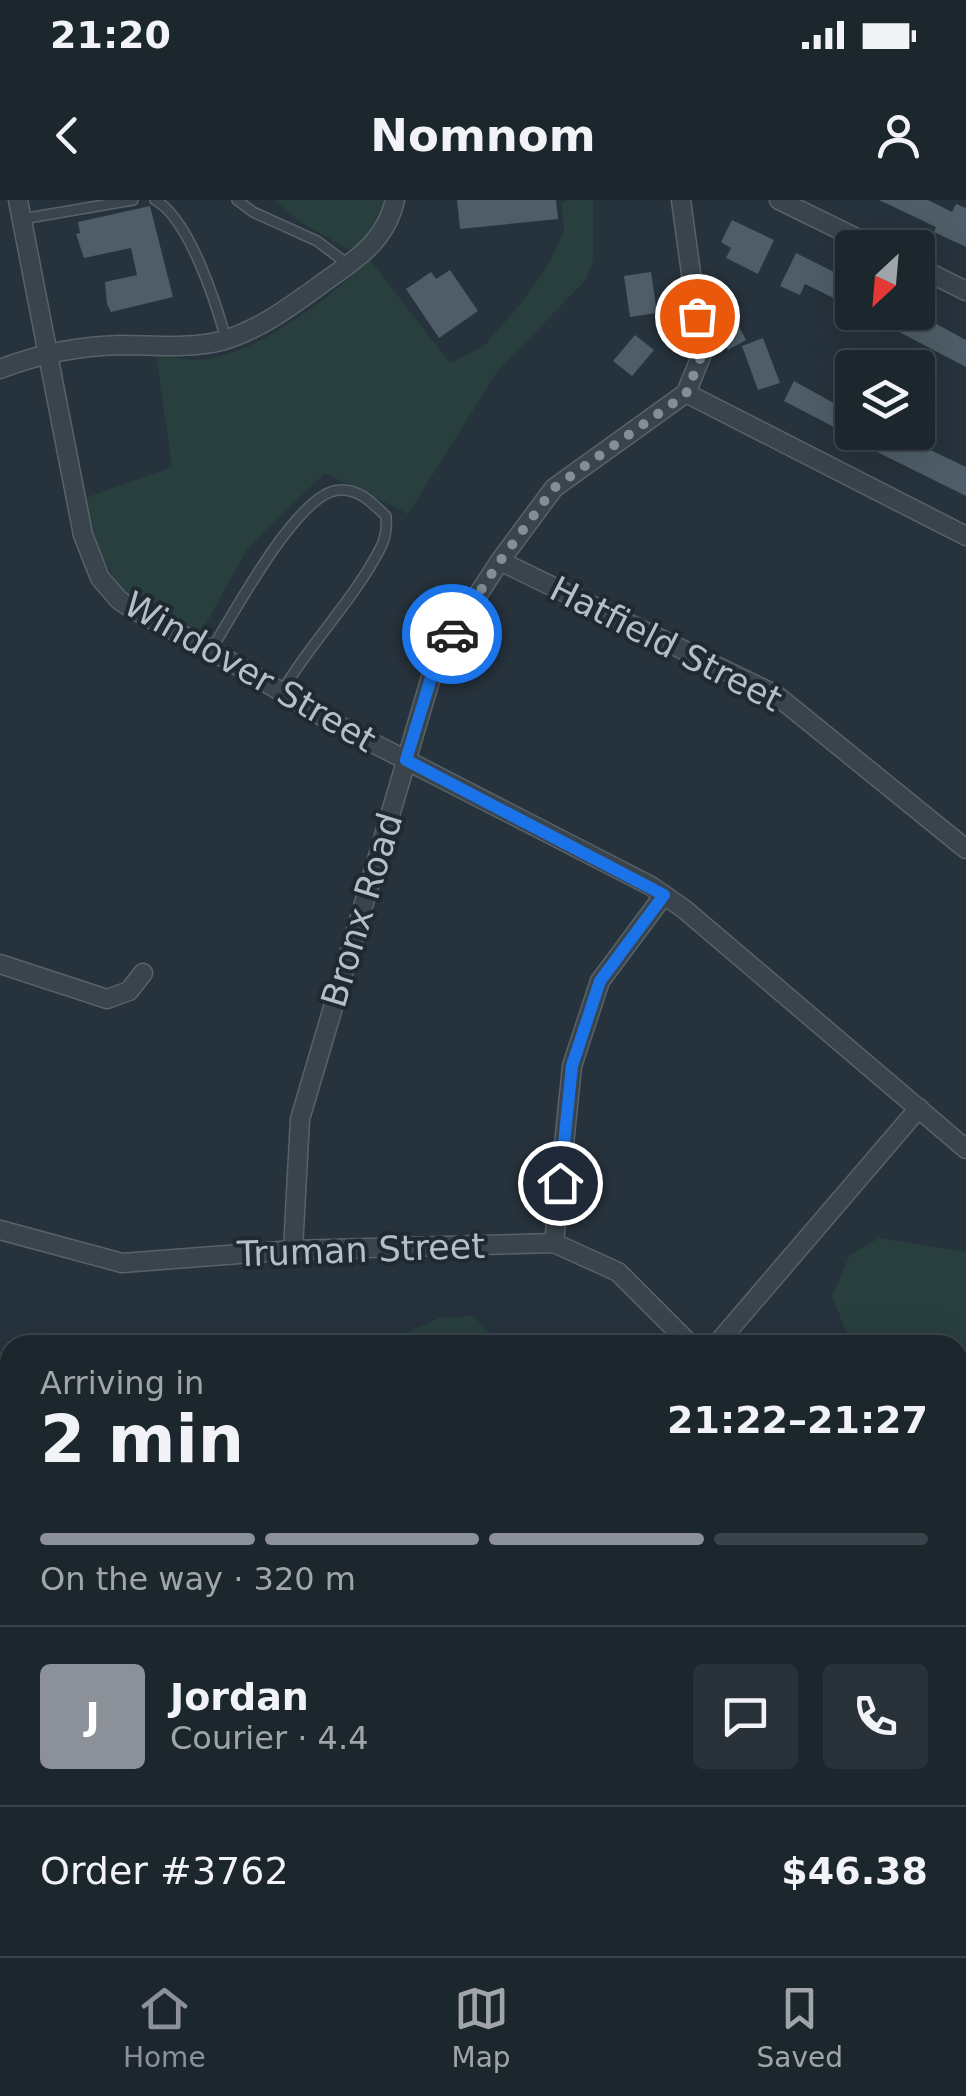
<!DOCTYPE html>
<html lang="en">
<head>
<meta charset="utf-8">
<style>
  :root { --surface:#1c262d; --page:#293239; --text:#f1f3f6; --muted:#a0a5aa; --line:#3a4349; --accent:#8c9099 }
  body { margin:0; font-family:"DejaVu Sans",sans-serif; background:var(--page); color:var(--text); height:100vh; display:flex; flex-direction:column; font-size:38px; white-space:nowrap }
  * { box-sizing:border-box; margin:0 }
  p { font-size:32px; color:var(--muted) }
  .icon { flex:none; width:55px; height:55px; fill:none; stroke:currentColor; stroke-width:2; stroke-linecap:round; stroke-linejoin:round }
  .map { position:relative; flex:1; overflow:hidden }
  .drawer { position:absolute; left:0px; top:1135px; width:968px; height:622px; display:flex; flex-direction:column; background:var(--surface); border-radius:30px 30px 0 0; box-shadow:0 10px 40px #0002,0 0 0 2px var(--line) }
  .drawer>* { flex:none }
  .needle { width:65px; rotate:206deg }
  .controls { position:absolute; left:835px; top:30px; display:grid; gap:20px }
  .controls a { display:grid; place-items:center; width:100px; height:100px; border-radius:10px; background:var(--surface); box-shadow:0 10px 40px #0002,0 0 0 2px var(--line); font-size:50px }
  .pin { position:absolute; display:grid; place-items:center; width:85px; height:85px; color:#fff; margin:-42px; border:5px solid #fff; border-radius:50%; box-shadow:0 2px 10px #0007 }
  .courier { position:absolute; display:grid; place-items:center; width:100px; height:100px; margin:-50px; border:8px solid #1a73e8; border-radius:50%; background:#fff; color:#222; box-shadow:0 2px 12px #0007 }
  .head em { font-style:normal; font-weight:700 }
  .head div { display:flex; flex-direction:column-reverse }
  .head { display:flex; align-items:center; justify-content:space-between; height:170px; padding:0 40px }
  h1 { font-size:65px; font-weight:700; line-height:75px }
  .bar { display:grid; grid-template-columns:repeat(4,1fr); gap:15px 10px; align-content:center; height:120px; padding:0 40px }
  .bar i { height:12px; border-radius:8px; background:var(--line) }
  .bar .on { background:var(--accent) }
  .bar p { grid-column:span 4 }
  .line { display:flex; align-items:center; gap:25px; padding:0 40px; border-top:2px solid var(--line) }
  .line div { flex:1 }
  .round { display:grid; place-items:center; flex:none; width:105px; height:105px; border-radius:10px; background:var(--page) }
  .status { display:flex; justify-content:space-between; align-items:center; height:70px; padding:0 50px; background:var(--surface); direction:ltr }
  .status svg { height:28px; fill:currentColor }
  header { display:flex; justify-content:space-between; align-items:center; height:130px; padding:0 40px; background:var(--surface); font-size:45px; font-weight:700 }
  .tab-bar { display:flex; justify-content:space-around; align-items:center; height:140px; border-top:2px solid var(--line); background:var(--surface); font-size:28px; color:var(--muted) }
  .tab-bar a { display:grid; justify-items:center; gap:5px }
  .tab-bar .on { color:var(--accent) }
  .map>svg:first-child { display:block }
</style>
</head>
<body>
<div class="status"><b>21:20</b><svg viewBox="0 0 49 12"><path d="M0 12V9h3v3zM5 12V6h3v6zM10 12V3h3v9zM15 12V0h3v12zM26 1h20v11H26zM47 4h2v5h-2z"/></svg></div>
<header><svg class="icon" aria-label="back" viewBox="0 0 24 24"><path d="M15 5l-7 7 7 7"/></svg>Nomnom<svg class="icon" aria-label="person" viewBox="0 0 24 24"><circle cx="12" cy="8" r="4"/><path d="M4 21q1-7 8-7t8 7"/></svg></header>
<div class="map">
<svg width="966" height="1756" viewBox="0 0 966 1756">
  <rect width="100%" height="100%" fill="#26323c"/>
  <!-- green -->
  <g fill="#283f3d">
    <polygon points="274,0 385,0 385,6 365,44 348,49 303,24"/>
    <path d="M569,0H593V60L586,80L499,169L408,314L325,273L247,349L201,433L122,393L94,340L85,298L172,267L156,154C169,156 183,160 195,160C251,160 331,96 370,60L450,163L484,146L523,101L549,63L564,31L561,3Z"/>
    <polygon points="879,1038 966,1052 966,1148 958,1149 958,1145 921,1145 846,1132 832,1096 850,1055"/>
    <polygon points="472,1116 503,1145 380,1145 439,1118"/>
    <polygon points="0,1154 10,1157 10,1651 0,1649"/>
    <polygon points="958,1393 966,1393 966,1718 958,1722"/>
    <polygon points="552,1748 908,1748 891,1756 551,1756"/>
  </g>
  <!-- building -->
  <g fill="#4e5d67">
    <polygon points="457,0 556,0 558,19 460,29"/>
    <polygon points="879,0 928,0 952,12 956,4 966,8 966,47 934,32 936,27"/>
    <polygon points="150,6 173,97 111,112 107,104 105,82 137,75 131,48 84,58 76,34 80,33 78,22"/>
    <polygon points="732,20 774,40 758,74 726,58 731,48 721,42"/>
    <polygon points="796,53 852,81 852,107 805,84 800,95 780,86"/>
    <polygon points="450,70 478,111 439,138 406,89 431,72 436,79"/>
    <polygon points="651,72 657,113 630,117 624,76"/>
    <polygon points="861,112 914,112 931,121 966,140 966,167"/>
    <polygon points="737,123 746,140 728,150 719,133"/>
    <polygon points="635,135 654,150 632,176 613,161"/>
    <polygon points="763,138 780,183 758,190 742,146"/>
    <polygon points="794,181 852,213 852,232 893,232 966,267 966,296 877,252 878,250 784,201"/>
  </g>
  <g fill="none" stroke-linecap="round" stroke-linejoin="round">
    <defs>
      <g id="lane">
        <path d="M155,0C189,18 216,103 226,139"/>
        <polyline points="237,0 253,12 317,41 349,65"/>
        <polyline points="22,19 133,0"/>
        <path d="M211,450C233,415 299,290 340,290C360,289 373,304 386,316C387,327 386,337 381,347C354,400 310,443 281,493"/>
        <polyline points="236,1756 241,1748"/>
        <polyline points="298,1756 303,1748"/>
      </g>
      <g id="street">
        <polyline points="18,0 83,335 100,378 119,400 134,410 211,450 332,522 651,686 684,709 966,949"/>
        <polyline points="779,0 877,48"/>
        <polyline points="918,67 966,91"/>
        <path d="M0,169C39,154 78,146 120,145C154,145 188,149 221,141C262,130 300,99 334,75C363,55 387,36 395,0"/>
        <polyline points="686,193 966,336"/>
        <polyline points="500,361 776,495 966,649"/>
        <polyline points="0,764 107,799 129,791 143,773"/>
        <polyline points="0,1030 122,1063 293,1050 554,1043 618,1072 691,1145"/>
        <polyline points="554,1043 572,866 600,781 664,695"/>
        <polyline points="293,1050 300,919 437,457 500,361 554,288 686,193 702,154 681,0"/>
        <polyline points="716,1145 919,908"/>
        <polyline points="958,1279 966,1278"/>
        <polyline points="0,1665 10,1667"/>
        <polyline points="210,1748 225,1756"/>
      </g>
    </defs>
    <!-- lane casing -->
    <use href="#lane" stroke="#57626a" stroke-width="12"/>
    <!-- street casing -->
    <use href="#street" stroke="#57626a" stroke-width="21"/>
    <!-- lane -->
    <use href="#lane" stroke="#39444c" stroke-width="9"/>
    <!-- street -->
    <use href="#street" stroke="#39444c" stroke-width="18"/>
    <!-- rail -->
    <g stroke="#5c6973" stroke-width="5" stroke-dasharray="10 10" stroke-linecap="butt">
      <polyline points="958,1735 966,1731"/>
      <polyline points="919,1756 935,1748"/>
    </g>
  </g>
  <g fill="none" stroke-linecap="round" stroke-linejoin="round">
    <!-- done -->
    <polyline stroke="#838e96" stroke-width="10" stroke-dasharray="0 18" points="452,434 500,361 554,288 686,194 702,154 697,116"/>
    <!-- route -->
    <polyline stroke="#1a73e8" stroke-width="12" points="452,434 437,458 406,560 664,695 600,781 572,866 560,983"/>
  </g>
  <g text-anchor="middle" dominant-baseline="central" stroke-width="8" stroke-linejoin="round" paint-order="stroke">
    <!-- street labels -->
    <g font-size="35" fill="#b5bfc7" stroke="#1e2931">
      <text transform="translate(666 444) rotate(27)">Hatfield Street</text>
      <text transform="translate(250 472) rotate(30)">Windover Street</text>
      <text transform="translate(362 710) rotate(-73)">Bronx Road</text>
      <text transform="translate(361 1050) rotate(-2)">Truman Street</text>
    </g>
  </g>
</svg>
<div class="controls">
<a><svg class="needle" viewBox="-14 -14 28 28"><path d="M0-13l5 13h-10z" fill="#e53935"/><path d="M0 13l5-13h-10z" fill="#a0a5aa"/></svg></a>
<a><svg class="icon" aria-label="layers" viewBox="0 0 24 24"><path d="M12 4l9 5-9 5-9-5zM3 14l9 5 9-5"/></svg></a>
</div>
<div class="pin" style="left:697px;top:116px;background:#ea580c"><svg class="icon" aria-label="bag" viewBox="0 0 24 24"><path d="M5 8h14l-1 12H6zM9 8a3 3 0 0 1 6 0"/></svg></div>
<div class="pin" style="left:560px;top:983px;background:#1f2937"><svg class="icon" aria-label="home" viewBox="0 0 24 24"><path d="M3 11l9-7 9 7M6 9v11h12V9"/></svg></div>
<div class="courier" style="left:452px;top:434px"><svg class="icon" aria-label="car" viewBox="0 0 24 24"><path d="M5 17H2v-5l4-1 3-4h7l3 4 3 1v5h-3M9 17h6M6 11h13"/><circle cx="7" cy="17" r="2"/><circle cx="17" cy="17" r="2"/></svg></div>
<section class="drawer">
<div class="head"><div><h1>2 min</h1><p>Arriving in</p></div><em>21:22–21:27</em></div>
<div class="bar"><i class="on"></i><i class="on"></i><i class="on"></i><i></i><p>On the way · 320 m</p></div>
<div class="line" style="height:180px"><b class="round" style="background:var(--accent);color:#fff">J</b><div><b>Jordan</b><p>Courier · 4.4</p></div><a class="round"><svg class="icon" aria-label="chat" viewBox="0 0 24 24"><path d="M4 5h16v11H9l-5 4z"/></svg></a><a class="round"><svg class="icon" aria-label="phone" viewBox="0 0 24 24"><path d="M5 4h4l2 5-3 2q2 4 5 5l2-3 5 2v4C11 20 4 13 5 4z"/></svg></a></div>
<div class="line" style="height:130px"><div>Order #3762</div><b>$46.38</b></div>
</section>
</div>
<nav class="tab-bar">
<a class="on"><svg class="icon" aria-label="home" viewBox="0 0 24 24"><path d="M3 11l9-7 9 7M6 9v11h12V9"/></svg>Home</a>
<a><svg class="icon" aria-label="map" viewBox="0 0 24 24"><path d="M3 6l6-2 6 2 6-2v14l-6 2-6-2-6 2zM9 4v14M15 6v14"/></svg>Map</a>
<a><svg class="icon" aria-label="saved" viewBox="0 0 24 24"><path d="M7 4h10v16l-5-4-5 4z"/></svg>Saved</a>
</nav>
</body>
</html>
